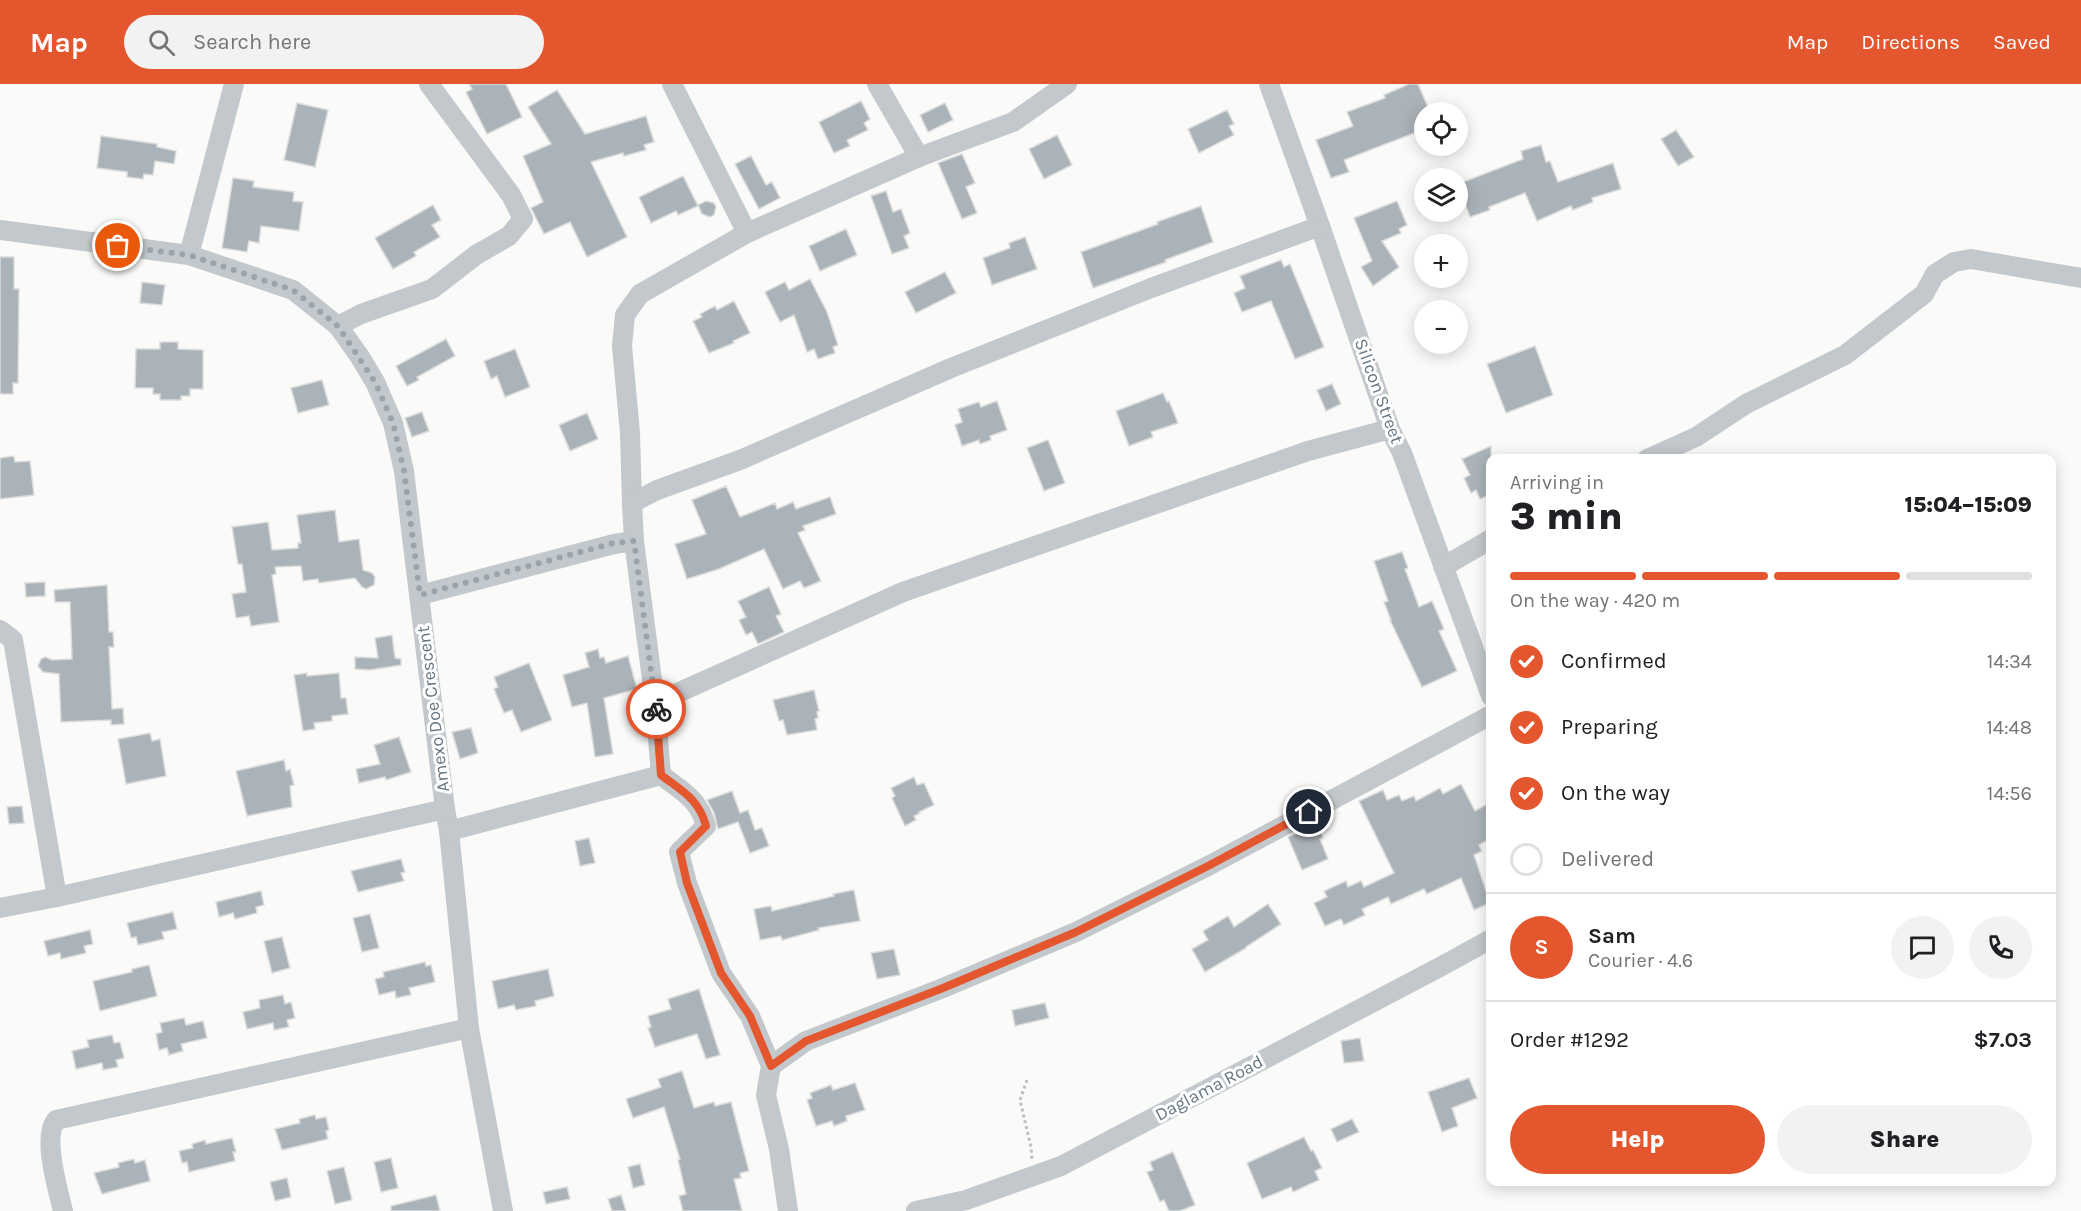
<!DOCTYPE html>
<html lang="en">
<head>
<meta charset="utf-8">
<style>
  :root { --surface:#fff; --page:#f2f2f2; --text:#202124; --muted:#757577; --line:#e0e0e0; --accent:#e4572e }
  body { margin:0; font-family:Karla,sans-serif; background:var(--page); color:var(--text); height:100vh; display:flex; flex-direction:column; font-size:22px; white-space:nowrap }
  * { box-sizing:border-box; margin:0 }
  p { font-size:20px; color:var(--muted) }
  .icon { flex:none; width:33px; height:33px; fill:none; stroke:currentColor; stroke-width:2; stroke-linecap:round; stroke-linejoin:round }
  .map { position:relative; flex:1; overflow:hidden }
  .drawer { position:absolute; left:1486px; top:370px; width:570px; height:732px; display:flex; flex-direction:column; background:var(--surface); border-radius:12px; box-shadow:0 3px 15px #0003 }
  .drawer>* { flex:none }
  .controls { position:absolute; left:1414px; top:18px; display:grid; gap:12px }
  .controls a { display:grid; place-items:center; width:54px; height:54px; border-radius:50%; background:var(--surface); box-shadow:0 3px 15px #0003; font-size:30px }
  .pin { position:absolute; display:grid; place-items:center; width:51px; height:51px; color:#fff; margin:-26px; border:3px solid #fff; border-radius:50%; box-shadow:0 2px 6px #0007 }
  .courier { position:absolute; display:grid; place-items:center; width:60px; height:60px; margin:-30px; border:4px solid #e4572e; border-radius:50%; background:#fff; color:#222; box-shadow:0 2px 8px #0007 }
  .overview em { font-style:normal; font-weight:800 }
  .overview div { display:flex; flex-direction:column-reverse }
  .overview { display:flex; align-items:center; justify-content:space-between; height:102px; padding:0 24px }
  h1 { font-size:39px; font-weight:800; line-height:45px }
  .bar { display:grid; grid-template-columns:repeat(4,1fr); gap:9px 6px; align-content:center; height:72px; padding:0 24px }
  .bar i { height:8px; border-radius:4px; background:var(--line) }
  .bar .active { background:var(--accent) }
  .bar p { grid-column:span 4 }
  .line { display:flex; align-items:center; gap:15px; padding:0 24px; border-top:2px solid var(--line) }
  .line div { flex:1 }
  .round { display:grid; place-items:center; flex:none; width:63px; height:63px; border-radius:32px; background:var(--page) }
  ol { padding:0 24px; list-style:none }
  li { display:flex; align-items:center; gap:18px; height:66px }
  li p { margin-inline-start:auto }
  li .icon { padding:6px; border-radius:50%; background:var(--accent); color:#fff; stroke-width:4 }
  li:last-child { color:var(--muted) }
  li i { width:33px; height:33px; border:3px solid var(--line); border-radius:50% }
  .button { display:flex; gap:12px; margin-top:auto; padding:12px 24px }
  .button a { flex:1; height:69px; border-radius:36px; background:var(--accent); color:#fff; font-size:24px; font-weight:800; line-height:69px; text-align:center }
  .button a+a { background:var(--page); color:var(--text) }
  header { display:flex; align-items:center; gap:36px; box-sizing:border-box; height:84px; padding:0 30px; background:var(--accent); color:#fff }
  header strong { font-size:28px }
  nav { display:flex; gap:33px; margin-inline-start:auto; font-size:21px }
  .search { width:420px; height:54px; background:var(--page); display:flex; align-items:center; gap:15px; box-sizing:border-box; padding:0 21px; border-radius:33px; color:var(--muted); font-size:22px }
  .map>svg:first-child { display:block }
</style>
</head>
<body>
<header>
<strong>Map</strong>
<div class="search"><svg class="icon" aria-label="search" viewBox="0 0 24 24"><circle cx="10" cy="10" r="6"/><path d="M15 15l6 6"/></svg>Search here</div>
<nav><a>Map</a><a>Directions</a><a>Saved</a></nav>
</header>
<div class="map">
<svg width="2081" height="1127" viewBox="0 0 2081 1127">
  <rect width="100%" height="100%" fill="#fafaf8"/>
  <!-- building -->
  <g fill="#aab3b9" stroke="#dcdcda" stroke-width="1.5">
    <polygon points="469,0 506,0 522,33 487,50 466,8 472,5"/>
    <polygon points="1409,0 1418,0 1430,28 1425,28 1425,45 1344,76 1349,88 1331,94 1316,56 1353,42 1347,28 1385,14 1384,11"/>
    <polygon points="557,6 585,50 646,32 654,58 644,61 646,66 624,72 623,69 591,78 627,153 587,173 570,138 544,150 531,124 543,118 523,72 551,60 528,23"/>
    <polygon points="861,17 870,35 864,39 868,46 847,56 850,62 834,69 819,38"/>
    <polygon points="297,19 328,26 315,83 284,76"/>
    <polygon points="945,19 953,36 928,48 920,31"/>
    <polygon points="1227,26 1234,40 1229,42 1234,51 1199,69 1188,45"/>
    <polygon points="1676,46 1694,73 1678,82 1661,55"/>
    <polygon points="1057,51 1072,81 1044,95 1029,65"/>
    <polygon points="101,52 157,60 157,63 176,67 174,80 155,77 153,91 144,90 143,95 127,93 127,88 97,84"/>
    <polygon points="1541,61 1546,78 1550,77 1558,98 1613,79 1621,105 1592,114 1593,118 1573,126 1571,122 1537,137 1525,109 1489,123 1490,126 1470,133 1458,100 1523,75 1521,67"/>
    <polygon points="962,70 975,99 966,103 977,129 962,135 938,79"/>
    <polygon points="751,72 766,101 772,98 780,114 759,125 735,80"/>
    <polygon points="683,92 698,122 678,131 676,127 651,139 639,113"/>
    <polygon points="233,94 254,97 253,103 294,108 293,117 303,118 299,147 261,142 259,159 249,157 247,168 222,164"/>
    <polygon points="886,107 893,128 901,125 910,149 904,152 909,164 892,170 871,112"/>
    <polygon points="706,117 714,119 716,123 714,131 710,133 702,130 698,121"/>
    <polygon points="1397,117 1407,141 1399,145 1401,149 1382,157 1399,183 1373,202 1361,183 1372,177 1354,134"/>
    <polygon points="433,121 441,136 432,141 440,153 414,168 416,172 393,185 375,154"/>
    <polygon points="1201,122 1213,158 1165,176 1166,178 1093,204 1081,168 1158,140 1157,138"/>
    <polygon points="846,145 857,171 820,187 809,162"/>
    <polygon points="1025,153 1037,185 992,201 983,174 1010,164 1009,159"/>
    <polygon points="0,173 14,173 14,205 19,205 18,299 13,299 13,310 0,310"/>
    <polygon points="1281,176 1284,183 1290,180 1324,263 1295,275 1271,217 1242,228 1234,209 1245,204 1240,192"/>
    <polygon points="945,188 956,209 916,229 905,208"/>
    <polygon points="810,195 827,228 838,261 833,263 835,269 818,275 814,265 807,268 794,231 780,238 765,208 785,198 789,206"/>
    <polygon points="142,198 165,201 162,221 140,219"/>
    <polygon points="734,217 750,249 733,257 734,259 709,269 693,237 702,233 700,230 715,222 717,226"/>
    <polygon points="446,255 455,272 417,293 419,296 407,302 396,282"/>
    <polygon points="160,258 178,258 178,265 203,266 203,305 190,305 190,312 181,312 181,316 160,316 160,310 153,310 153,304 135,304 136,265 160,265"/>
    <polygon points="1535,262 1553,311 1506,329 1487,280"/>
    <polygon points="515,265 530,303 505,313 497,292 491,295 484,277"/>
    <polygon points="322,296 329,321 298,329 291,304"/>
    <polygon points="1332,300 1341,320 1326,327 1317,306"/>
    <polygon points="1163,309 1167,318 1169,317 1178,339 1151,348 1153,353 1129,362 1116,327"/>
    <polygon points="997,317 1007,346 990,352 991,356 980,360 979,356 962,362 955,341 962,338 958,325 979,318 981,323"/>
    <polygon points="422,328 429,347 412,353 405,334"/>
    <polygon points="587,329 598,355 570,367 559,341"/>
    <polygon points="1048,356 1065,399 1044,407 1027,364"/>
    <polygon points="1491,362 1491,410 1480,415 1476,406 1471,409 1464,394 1470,391 1462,375"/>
    <polygon points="14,372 15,378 30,377 34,411 0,415 0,374"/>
    <polygon points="726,402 740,433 775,419 777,425 793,418 796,425 830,413 836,430 803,442 805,446 798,449 821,497 804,504 800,497 783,505 764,465 719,485 687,495 675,460 706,450 692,416"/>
    <polygon points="335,426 339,458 359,455 363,486 372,489 375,493 374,501 366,505 362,503 355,494 319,499 318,495 303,497 301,482 275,483 276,490 272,491 279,538 251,542 249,532 236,534 232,510 246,508 242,480 238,480 232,443 268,438 272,466 298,464 298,459 301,459 297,431"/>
    <polygon points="1402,468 1408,484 1405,485 1419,523 1432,517 1444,545 1439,547 1457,587 1422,603 1390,536 1391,536 1384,518 1388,517 1374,477"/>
    <polygon points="45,498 45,512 26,513 25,499"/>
    <polygon points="107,501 109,548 113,548 114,563 109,563 112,625 123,624 124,640 111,641 111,636 61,638 59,590 43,588 38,582 41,575 45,573 52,576 72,575 70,518 55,518 54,506"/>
    <polygon points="769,503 781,530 776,532 784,548 758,560 752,548 746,551 739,536 746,533 738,517"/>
    <polygon points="392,551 395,574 401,575 401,581 370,586 355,585 355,573 378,574 375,554"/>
    <polygon points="598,565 600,574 604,573 606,579 628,572 637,605 604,614 613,670 595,673 587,619 572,623 563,591 589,583 585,569"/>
    <polygon points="529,579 552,636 521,648 512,626 504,629 494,605 498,603 494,593"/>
    <polygon points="307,589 307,592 339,589 341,614 346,614 348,630 332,632 332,637 314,639 315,645 303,647 294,591"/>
    <polygon points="814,606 819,627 817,628 818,634 815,635 817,646 787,651 783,636 779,637 773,616"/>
    <polygon points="471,644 478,669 460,675 452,648"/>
    <polygon points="150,649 152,657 160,655 166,692 126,700 118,655"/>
    <polygon points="399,653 411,688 386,696 385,693 359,699 356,685 380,680 374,661"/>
    <polygon points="284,676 286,687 290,685 294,701 290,702 292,723 247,732 236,687"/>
    <polygon points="914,693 917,701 924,699 934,721 919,728 920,729 914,732 916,736 905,742 892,714 895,712 891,704"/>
    <polygon points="1461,700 1475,727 1491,718 1491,754 1479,761 1482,767 1474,771 1490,819 1474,826 1461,794 1427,810 1424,805 1391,820 1388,813 1362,825 1365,831 1344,841 1341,835 1325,842 1314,819 1327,813 1324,807 1346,797 1348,803 1361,797 1364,803 1394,789 1359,717 1383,706 1387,716 1399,711 1402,717 1414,712 1416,717 1440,704 1443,710"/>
    <polygon points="732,707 740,729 748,726 755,746 762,744 769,762 750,769 738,738 718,745 714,729 707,716"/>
    <polygon points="22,722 24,739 9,740 7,723"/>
    <polygon points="1318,741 1323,754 1320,755 1328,775 1302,786 1288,753"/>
    <polygon points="589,754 595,779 580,782 575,757"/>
    <polygon points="401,775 405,788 401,789 404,797 358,808 351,787"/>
    <polygon points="854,806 860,837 818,844 819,846 782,856 781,852 760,856 754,825 771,822 772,827 834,812 833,810"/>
    <polygon points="261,807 264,821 256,823 257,829 235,835 233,829 219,833 216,818"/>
    <polygon points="1268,820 1281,840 1246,863 1246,864 1205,888 1192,865 1208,856 1203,847 1228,832 1234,843"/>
    <polygon points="173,828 177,845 162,848 164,855 138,861 136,853 131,854 127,839"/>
    <polygon points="370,830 379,864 362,868 353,834"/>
    <polygon points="90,846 93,860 84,862 86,869 61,875 60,869 48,872 44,857"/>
    <polygon points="282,853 290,884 272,889 264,857"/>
    <polygon points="894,865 900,891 877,895 871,869"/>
    <polygon points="425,878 426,882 431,881 435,898 409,904 411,911 396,914 395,907 379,911 375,895 384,893 383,888"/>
    <polygon points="149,881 157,912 100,927 93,897 132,888 132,885"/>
    <polygon points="548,885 554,912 535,917 536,922 516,926 514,921 498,925 492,897"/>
    <polygon points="699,905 720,971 706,975 697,950 655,963 648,944 651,943 648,932 671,925 668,915"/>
    <polygon points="283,911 285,920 291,918 295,934 287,936 289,943 274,946 273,939 247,945 243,928 260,924 259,916"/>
    <polygon points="1045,919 1049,934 1015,942 1012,926"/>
    <polygon points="184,934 186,941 203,937 207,954 181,960 183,967 169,971 167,964 159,966 156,950 162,948 160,939"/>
    <polygon points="112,951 114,959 120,958 124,974 116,976 118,983 103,986 102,979 76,985 72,967 89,963 87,956"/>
    <polygon points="1360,954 1364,977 1344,979 1341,957"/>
    <polygon points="682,987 694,1024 714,1018 715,1022 731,1018 749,1087 740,1089 741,1094 734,1095 742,1127 683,1127 679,1112 686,1110 678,1076 680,1075 664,1023 633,1034 626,1015 661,1003 658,995"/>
    <polygon points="1469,994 1477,1014 1452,1024 1458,1042 1442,1048 1428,1008"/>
    <polygon points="855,999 865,1026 846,1032 847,1037 834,1042 832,1037 816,1042 807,1016 812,1014 810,1009 831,1001 833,1006"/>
    <polygon points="315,1031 316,1035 326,1033 329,1046 326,1047 328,1055 282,1066 275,1045 300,1039 299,1035"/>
    <polygon points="1352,1035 1359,1048 1337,1058 1331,1045"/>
    <polygon points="1304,1053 1311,1067 1313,1066 1322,1084 1315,1087 1319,1096 1293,1108 1291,1103 1262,1115 1247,1079"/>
    <polygon points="232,1054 236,1068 233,1068 235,1077 189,1088 187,1078 182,1079 179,1067 193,1064 192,1060 205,1056 206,1060"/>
    <polygon points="1173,1068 1195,1121 1180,1127 1169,1127 1164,1116 1160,1118 1147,1088 1153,1086 1150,1078"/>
    <polygon points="391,1074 398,1104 381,1108 374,1078"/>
    <polygon points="134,1075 135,1079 145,1076 150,1097 102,1110 94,1089 119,1083 118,1079"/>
    <polygon points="640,1080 645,1101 633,1104 628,1083"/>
    <polygon points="344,1083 352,1116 335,1120 327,1087"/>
    <polygon points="287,1094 291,1113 275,1117 270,1098"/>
    <polygon points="567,1103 570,1115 546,1120 543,1108"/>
    <polygon points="436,1111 440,1127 391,1127 391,1122"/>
    <polygon points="621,1111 626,1127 612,1127 608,1115"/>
  </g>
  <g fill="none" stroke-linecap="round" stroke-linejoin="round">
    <!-- path -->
    <polyline stroke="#bbbfc2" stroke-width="3" stroke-dasharray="3 3" stroke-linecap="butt" points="1027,996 1020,1016 1031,1063 1032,1075"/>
    <!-- minor -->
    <g stroke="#c3c8cc" stroke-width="20">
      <polyline points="672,0 747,149"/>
      <polyline points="877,0 919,73"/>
      <polyline points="1269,0 1320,142 1390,345 1402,369 1491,612"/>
      <polyline points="0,146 189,171 293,206 338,242 360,273 375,298 393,339 404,387 445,725 449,747 469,944 503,1127"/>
      <polyline points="189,171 234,0"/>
      <polyline points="338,242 361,230 432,205 476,171 509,152 523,135 511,111 429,0"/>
      <polyline points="1647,375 1696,353 1746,320 1845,271 1924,210 1935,190 1954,178 1971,175 2081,194"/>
      <polyline points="632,419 630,349 622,262 625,231 640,210 747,149 919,73 1013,38 1067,0"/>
      <polyline points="634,457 632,419 657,406 740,376 951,284 1151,204 1320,142"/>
      <polyline points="1443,483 1491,455"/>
      <path d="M420,511L614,460L634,457L655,619L661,691C682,707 699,715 706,742L679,768L687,799L721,889L750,932L771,982L766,1011L779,1065L788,1127"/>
      <polyline points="0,546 13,556 57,813"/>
      <polyline points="655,619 903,508 1308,367 1390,345"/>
      <polyline points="449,747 661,691"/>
      <polyline points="0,824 57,813 445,725"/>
      <polyline points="771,982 806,957 943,904 1076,848 1208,782 1491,631"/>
      <path d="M63,1127C58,1106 42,1053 56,1036L469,944"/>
      <polyline points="916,1127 966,1116 1061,1082 1440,883 1491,855"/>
    </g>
  </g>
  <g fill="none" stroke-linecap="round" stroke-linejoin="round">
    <!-- done -->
    <polyline stroke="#99a4ac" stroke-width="6" stroke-dasharray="0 10.8" points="118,162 189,171 293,206 338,242 375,298 393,339 404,387 420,511 614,459 634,457 656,625"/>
    <!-- route -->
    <path stroke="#e4572e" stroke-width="8" d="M656,625L661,691C682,707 699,715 706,742L680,768L687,799L721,889L750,932L771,982L806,957L943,904L1076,848L1208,782L1309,728"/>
  </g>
  <g text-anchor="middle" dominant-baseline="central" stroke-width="6" stroke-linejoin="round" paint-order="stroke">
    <!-- street labels -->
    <g font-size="18" fill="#657683" stroke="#fff">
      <text transform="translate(1379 307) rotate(70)">Silicon Street</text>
      <text transform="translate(433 625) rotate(-97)">Amexo Doe Crescent</text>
      <text transform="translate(1209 1004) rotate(-28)">Daglama Road</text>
    </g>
  </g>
</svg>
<div class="controls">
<a><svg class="icon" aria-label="locate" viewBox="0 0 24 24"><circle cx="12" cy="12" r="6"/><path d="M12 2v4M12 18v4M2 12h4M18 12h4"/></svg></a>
<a><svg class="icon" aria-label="layers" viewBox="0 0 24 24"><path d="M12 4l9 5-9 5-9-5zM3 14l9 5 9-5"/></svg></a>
<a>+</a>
<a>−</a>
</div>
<div class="pin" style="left:118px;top:162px;background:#ea580c"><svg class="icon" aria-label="bag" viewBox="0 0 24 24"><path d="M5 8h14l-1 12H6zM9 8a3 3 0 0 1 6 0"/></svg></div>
<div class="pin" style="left:1309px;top:728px;background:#1f2937"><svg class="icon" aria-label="home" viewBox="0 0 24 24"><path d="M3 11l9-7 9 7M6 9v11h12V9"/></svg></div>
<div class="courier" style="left:656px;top:625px"><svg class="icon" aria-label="bike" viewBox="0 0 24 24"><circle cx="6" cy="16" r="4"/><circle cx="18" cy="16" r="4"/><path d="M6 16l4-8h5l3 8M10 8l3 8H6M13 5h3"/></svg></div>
<section class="drawer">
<div class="overview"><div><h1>3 min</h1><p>Arriving in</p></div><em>15:04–15:09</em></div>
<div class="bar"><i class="active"></i><i class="active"></i><i class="active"></i><i></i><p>On the way · 420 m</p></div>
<ol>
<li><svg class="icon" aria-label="check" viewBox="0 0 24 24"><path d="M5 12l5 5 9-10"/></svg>Confirmed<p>14:34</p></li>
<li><svg class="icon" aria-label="check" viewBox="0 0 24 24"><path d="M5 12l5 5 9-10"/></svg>Preparing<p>14:48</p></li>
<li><svg class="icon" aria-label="check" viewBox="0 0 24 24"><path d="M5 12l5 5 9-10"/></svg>On the way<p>14:56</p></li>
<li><i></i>Delivered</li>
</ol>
<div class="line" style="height:108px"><b class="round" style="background:var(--accent);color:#fff">S</b><div><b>Sam</b><p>Courier · 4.6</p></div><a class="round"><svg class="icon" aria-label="chat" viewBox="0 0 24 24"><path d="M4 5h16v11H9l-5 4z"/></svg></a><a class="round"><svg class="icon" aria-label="phone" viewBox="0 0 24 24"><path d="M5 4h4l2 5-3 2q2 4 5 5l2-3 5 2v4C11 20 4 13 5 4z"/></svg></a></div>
<div class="line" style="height:78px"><div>Order #1292</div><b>$7.03</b></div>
<div class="button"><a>Help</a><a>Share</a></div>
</section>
</div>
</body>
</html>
